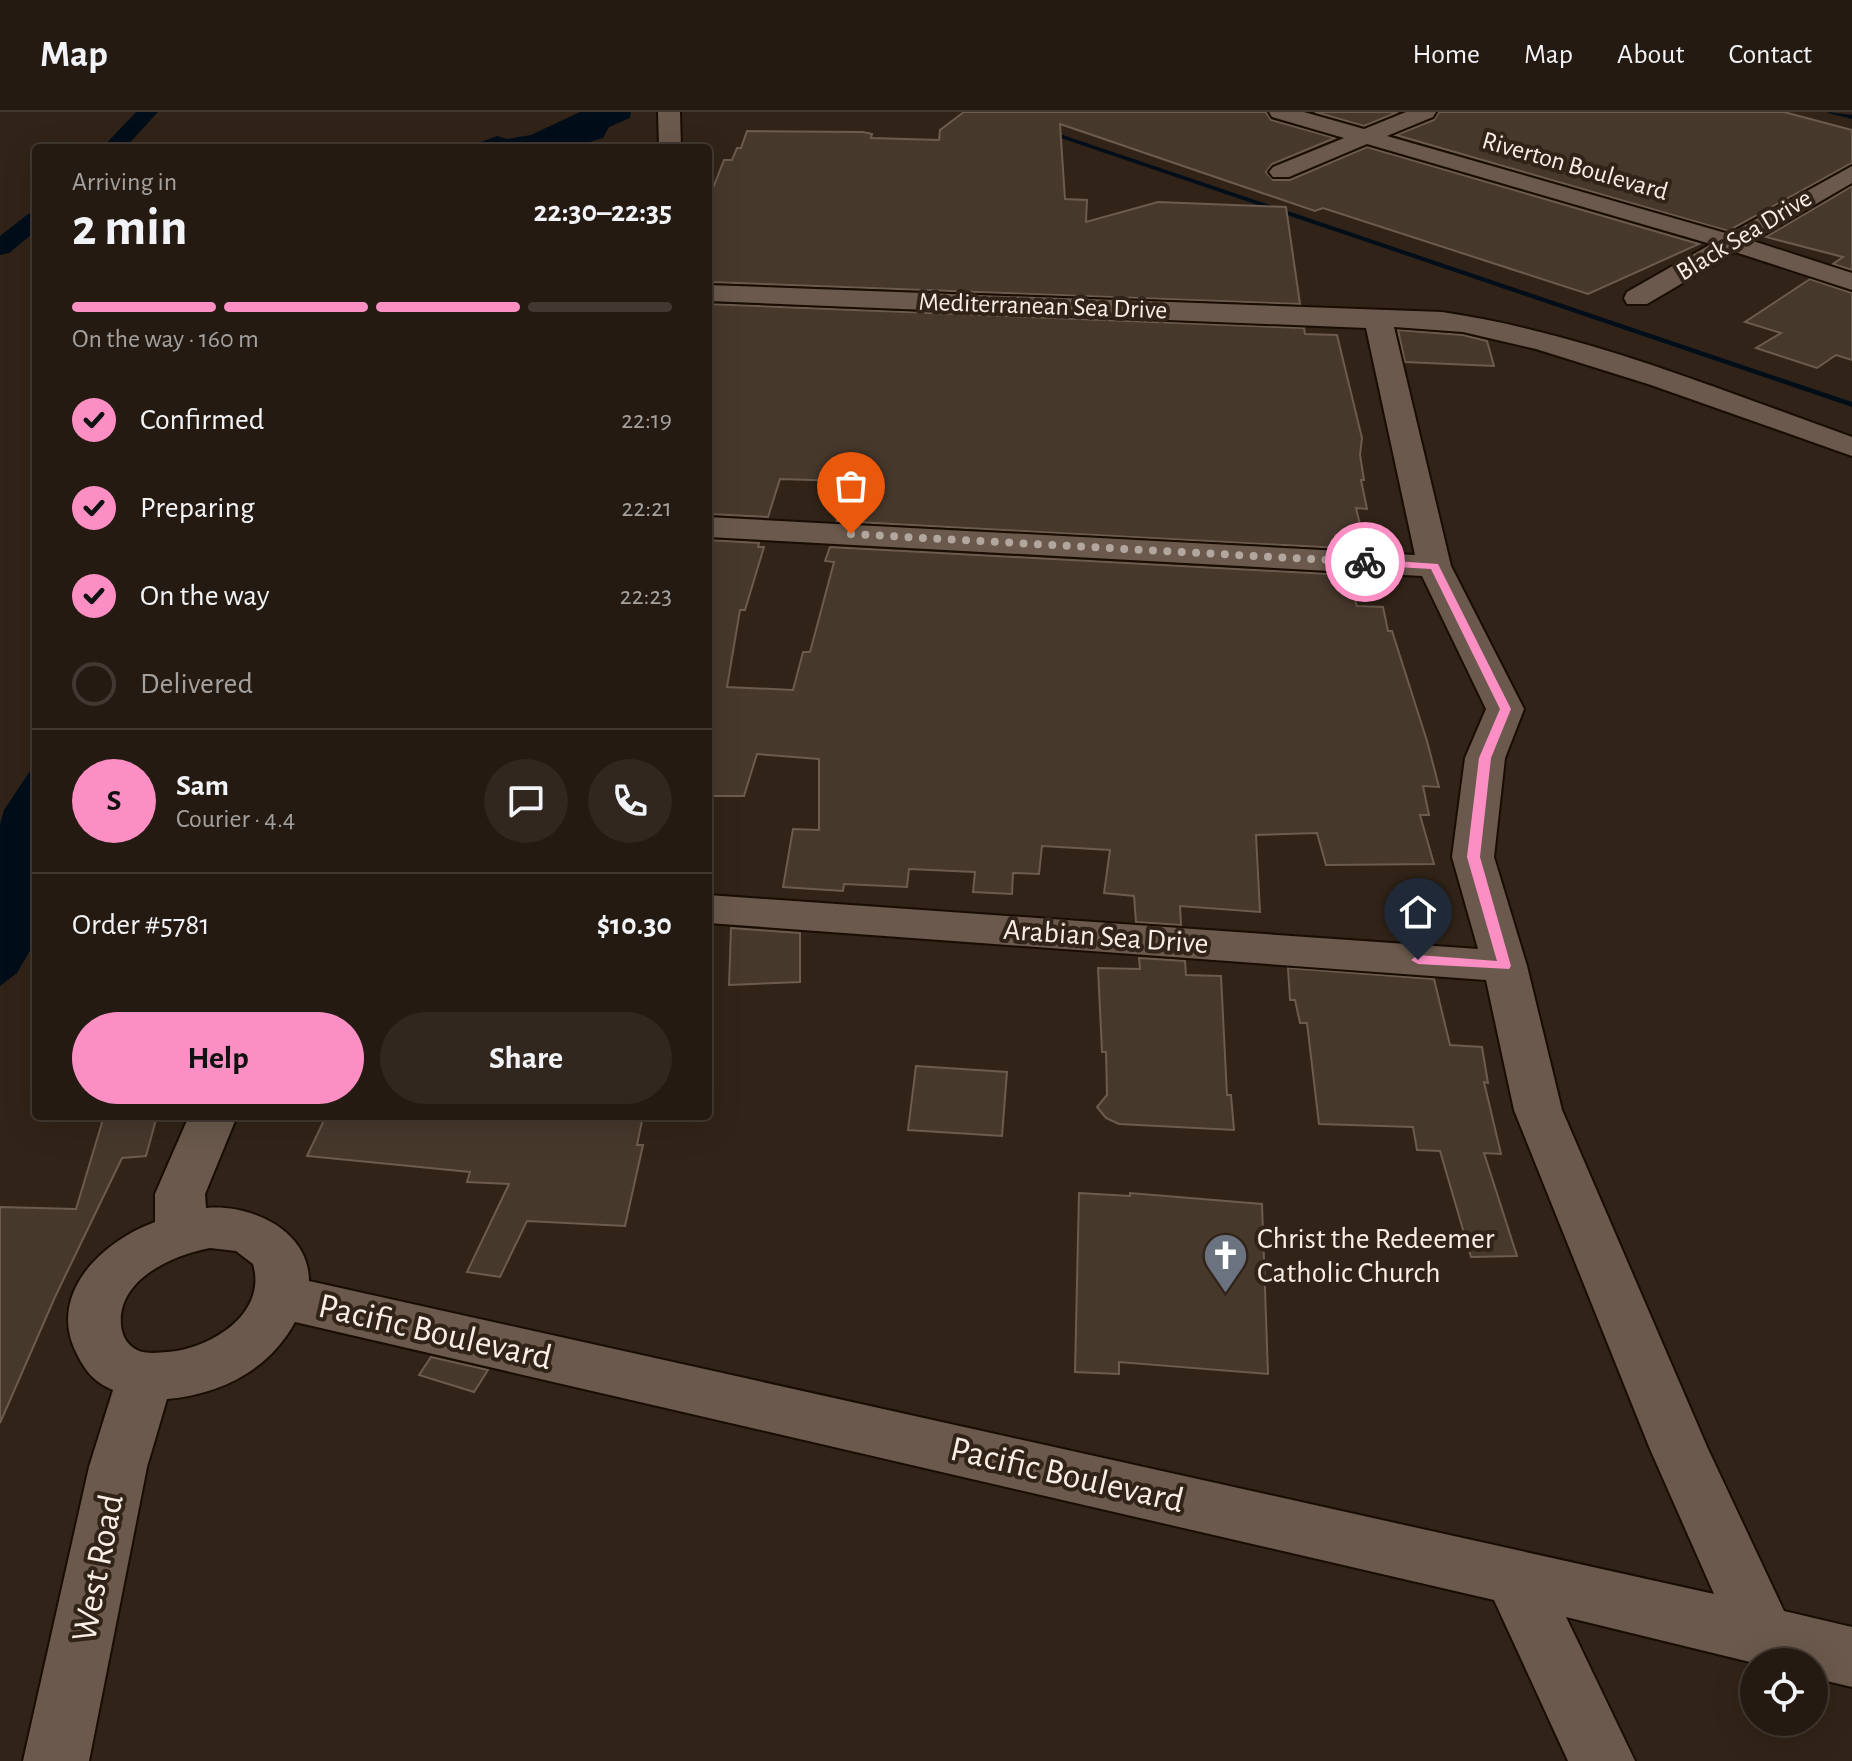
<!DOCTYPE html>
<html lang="en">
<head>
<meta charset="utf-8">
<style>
  :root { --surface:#251a11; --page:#31271f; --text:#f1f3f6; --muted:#a3a19f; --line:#423831; --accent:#fb8fc4 }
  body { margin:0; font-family:"Alegreya Sans",sans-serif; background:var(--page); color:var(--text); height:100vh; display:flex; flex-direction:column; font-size:30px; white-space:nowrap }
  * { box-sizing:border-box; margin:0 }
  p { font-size:26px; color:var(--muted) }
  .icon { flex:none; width:44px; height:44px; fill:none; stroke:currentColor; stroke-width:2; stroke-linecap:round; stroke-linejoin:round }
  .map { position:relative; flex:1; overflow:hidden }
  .details { position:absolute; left:32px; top:32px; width:680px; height:976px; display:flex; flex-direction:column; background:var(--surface); border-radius:8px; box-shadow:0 8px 32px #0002,0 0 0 2px var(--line) }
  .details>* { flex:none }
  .tools { position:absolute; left:1740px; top:1536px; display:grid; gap:16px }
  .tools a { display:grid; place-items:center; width:88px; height:88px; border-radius:50%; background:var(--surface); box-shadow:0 8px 32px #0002,0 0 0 2px var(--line); font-size:40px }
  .pin { position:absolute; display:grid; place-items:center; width:68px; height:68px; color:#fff; margin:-82px -34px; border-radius:50% 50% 50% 0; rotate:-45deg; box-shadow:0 0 8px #0007 }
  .pin .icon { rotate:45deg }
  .courier { position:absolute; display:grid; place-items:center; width:80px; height:80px; margin:-40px; border:6px solid #fb8fc4; border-radius:50%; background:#fff; color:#222; box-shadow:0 2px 10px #0007 }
  .head em { font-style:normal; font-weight:700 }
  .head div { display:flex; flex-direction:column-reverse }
  .head { display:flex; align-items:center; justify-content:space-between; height:136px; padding:0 40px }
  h1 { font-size:52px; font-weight:700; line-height:60px }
  .bar { display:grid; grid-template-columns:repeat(4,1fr); gap:12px 8px; align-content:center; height:96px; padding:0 40px }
  .bar i { height:10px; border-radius:6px; background:var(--line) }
  .bar .selected { background:var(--accent) }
  .bar p { grid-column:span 4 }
  .line { display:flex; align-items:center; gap:20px; padding:0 40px; border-top:2px solid var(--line) }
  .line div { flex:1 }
  .round { display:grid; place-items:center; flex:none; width:84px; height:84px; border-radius:42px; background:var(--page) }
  ol { padding:0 40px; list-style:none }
  li { display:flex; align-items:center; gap:24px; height:88px }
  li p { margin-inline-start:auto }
  li .icon { padding:8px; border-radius:50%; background:var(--accent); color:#111; stroke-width:4 }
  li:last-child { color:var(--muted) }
  li i { width:44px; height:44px; border:4px solid var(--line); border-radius:50% }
  .action { display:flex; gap:16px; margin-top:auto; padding:16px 40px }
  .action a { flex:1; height:92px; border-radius:48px; background:var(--accent); color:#111; font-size:32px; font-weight:700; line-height:92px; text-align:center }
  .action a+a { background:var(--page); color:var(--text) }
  header { display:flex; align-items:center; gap:48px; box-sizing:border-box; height:112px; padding:0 40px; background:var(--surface); border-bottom:2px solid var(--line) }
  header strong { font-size:38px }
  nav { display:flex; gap:44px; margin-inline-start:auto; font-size:28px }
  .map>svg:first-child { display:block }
</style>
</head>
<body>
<header>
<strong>Map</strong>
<nav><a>Home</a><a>Map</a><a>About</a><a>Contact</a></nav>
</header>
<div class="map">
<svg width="1852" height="1649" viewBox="0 0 1852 1649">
  <rect width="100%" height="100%" fill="#312317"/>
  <!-- water -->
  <g fill="#010e1a">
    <polygon points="580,0 631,0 630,6 609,15 603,26 570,36 465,36 497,24 507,27 531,23"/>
    <polygon points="36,650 36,828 17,861 0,874 0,712 4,698"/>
  </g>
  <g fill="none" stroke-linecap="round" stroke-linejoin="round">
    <!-- stream -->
    <g fill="#010e1a" fill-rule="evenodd">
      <polygon points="1827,0 1852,3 1852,7 1828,1"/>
      <polygon points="1048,18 1852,290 1852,295 1046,21"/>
    </g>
    <!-- canal -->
    <g fill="#010e1a" fill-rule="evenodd">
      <polygon points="136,0 158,0 125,36 102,36"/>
      <polygon points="36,100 36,119 9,141 0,143 0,124 28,102"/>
    </g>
  </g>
  <!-- building -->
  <g fill="#47382c" stroke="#6c5b4e" stroke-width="2">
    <polygon points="964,0 1266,0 1271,8 1335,26 1272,52 1266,60 1273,68 1290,68 1367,35 1699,132 1588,182 1323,96 1315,99 1060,12 1065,87 1087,88 1086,110 1158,90 1286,95 1300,192 708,170 708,89 724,48 732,48 737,36 741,36 747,19 863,20 872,22 871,26 939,28 940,18"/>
    <polygon points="1315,0 1398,0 1364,14"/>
    <polygon points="1439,0 1784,0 1852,18 1852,51 1728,119 1396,23 1434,8"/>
    <polygon points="1852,74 1852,158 1833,152 1843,145 1766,125"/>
    <polygon points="1810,167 1852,181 1852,248 1836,243 1817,256 1756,236 1781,221 1745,210"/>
    <polygon points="708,192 1304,216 1305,222 1337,223 1362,326 1360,343 1364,368 1361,368 1367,397 1356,396 1363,424 1335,423 1339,436 837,409 845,382 840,382 844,369 780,367 768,405 708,402"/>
    <polygon points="1398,218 1463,223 1487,229 1494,254 1405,250"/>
    <polygon points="708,428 759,431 758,435 764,435 745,498 740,498 727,575 793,578 803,540 810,540 834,450 825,449 830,435 1347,463 1357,494 1383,495 1388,519 1392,519 1427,629 1439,675 1423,674 1429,703 1420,703 1434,752 1326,753 1317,721 1256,723 1260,800 1180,794 1181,813 1136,810 1134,784 1104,781 1110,738 1042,734 1039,762 1013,761 1012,782 973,780 975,760 909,757 907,775 844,772 843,779 783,775 793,717 819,718 819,647 757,642 744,684 708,684"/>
    <polygon points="731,816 800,821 800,870 729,873"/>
    <polygon points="1139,846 1185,849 1186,863 1221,864 1227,983 1231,983 1234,1018 1119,1012 1106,1006 1097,995 1107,983 1106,940 1102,940 1098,856 1140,857"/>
    <polygon points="1288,856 1434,867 1450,933 1482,935 1488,971 1484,970 1501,1042 1484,1041 1517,1144 1471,1145 1440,1039 1417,1038 1413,1015 1319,1012 1307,911 1300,911 1295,888 1290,888"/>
    <polygon points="916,954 1007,960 1002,1024 908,1018"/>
    <polygon points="104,1004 157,1004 146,1044 122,1046 55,1185 0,1311 0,1095 76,1097"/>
    <polygon points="326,1004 643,1004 637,1033 643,1033 625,1114 527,1109 500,1165 467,1160 509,1072 467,1070 470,1060 307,1044"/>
    <polygon points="1079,1081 1130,1084 1130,1081 1262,1092 1268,1262 1119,1250 1119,1262 1075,1260"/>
    <polygon points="431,1245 488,1258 474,1280 419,1263"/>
  </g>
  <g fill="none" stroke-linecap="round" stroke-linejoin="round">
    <defs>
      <g id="minor">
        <polygon points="658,0 680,0 681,36 659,36"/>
        <polygon points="1269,0 1304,0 1364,17 1406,0 1436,0 1433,5 1387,24 1729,122 1852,54 1852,71 1753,129 1852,161 1852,178 1735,140 1647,192 1627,192 1624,186 1627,180 1711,132 1367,32 1289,65 1273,65 1269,60 1273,55 1344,26 1272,5"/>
        <path d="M708,173L1442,200C1584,221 1718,277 1852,325V344L1651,273L1536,237L1463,220L1394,215L1451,454L1524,597L1505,646L1494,745L1527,854L1562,998L1708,1337L1784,1499L1852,1515V1575L1814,1566V1550L1754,1551L1566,1505L1635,1649H1568L1494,1488L295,1210C269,1258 221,1282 167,1287L147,1355L89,1649H23L89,1355L113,1278C94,1270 85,1259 76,1240C47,1181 103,1129 155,1110V1082L189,1004H237L205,1082L206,1096C251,1092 309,1118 309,1169L1714,1482L1650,1337L1514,998L1486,868L708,811V783L1478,837L1452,745L1465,646L1486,597L1422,464L708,425V405L1415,443L1366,216L708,189ZM210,1136L236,1139L253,1152C268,1202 210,1237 167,1240C158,1241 145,1242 137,1238C127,1233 122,1224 121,1213C117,1167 173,1143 210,1136Z"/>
      </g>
    </defs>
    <!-- minor casing -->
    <use href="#minor" stroke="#180c03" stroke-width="4"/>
    <!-- minor -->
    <use href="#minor" fill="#6a594c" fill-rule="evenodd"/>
  </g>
  <!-- route -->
  <polygon fill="#fb8fc4" points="1365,447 1438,452 1511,597 1491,646 1480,745 1511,854 1509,857 1418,852 1411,848 1418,843 1497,849 1467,745 1479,646 1500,597 1431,457 1361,453 1361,448"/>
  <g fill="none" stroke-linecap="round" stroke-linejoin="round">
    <!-- done -->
    <polyline stroke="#b2a79e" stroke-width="8" stroke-dasharray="0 14.4" points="851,422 1365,450"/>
  </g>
  <!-- icons -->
  <defs>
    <symbol id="church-pin" viewBox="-11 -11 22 30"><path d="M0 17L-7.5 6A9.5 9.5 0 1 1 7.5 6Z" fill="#6b7280" stroke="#312317"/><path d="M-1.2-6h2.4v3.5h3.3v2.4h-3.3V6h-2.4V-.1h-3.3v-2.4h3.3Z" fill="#fff"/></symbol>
  </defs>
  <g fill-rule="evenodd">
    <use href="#church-pin" x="1200" y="1118" width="51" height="69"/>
  </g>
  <g text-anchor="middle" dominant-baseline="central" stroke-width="8" stroke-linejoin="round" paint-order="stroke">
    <!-- far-street labels -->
    <g font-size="26" fill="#f8eee6" stroke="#312317">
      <text transform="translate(1575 54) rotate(16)">Riverton Boulevard</text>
      <text transform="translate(1744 123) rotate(-31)">Black Sea Drive</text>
      <text transform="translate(1043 194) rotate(2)">Mediterranean Sea Drive</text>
    </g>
    <!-- street labels -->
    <g font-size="30" fill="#f8eee6" stroke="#312317">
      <text transform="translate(1106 825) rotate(4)">Arabian Sea Drive</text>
    </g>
    <!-- poi labels -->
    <g font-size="30" fill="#f8eee6" stroke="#312317" text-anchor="start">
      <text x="1257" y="1127">Christ the Redeemer<tspan x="1257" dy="34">Catholic Church</tspan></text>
    </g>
    <!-- near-street labels -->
    <g font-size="36" fill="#f8eee6" stroke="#312317">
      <text transform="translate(435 1220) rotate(13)">Pacific Boulevard</text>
      <text transform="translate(1067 1363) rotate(13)">Pacific Boulevard</text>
      <text transform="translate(98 1456) rotate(-79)">West Road</text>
    </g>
  </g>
</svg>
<div class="tools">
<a><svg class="icon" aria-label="locate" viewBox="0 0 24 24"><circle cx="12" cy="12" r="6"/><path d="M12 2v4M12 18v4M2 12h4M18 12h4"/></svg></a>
</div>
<div class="pin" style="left:851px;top:422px;background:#ea580c"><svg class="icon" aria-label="bag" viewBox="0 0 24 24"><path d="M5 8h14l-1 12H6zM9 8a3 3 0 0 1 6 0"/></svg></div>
<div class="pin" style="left:1418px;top:848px;background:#1f2937"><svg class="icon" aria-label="home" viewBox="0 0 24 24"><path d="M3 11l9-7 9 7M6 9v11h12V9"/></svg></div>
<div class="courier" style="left:1365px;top:450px"><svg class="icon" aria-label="bike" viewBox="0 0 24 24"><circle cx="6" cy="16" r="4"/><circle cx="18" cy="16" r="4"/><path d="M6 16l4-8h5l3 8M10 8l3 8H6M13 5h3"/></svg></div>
<section class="details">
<div class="head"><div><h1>2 min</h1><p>Arriving in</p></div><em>22:30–22:35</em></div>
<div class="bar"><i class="selected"></i><i class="selected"></i><i class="selected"></i><i></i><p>On the way · 160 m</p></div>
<ol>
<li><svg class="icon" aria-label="check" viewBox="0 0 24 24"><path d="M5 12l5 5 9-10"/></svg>Confirmed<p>22:19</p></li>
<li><svg class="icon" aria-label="check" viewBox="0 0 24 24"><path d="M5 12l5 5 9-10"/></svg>Preparing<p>22:21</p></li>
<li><svg class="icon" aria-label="check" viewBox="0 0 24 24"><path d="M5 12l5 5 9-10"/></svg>On the way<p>22:23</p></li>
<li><i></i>Delivered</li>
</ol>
<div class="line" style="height:144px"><b class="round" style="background:var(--accent);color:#111">S</b><div><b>Sam</b><p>Courier · 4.4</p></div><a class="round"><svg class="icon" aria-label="chat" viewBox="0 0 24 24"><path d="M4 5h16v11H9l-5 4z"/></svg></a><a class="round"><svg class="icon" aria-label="phone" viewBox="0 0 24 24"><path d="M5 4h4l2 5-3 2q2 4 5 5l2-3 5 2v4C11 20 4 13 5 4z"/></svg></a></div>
<div class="line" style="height:104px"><div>Order #5781</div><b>$10.30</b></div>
<div class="action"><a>Help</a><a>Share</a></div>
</section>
</div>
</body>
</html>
